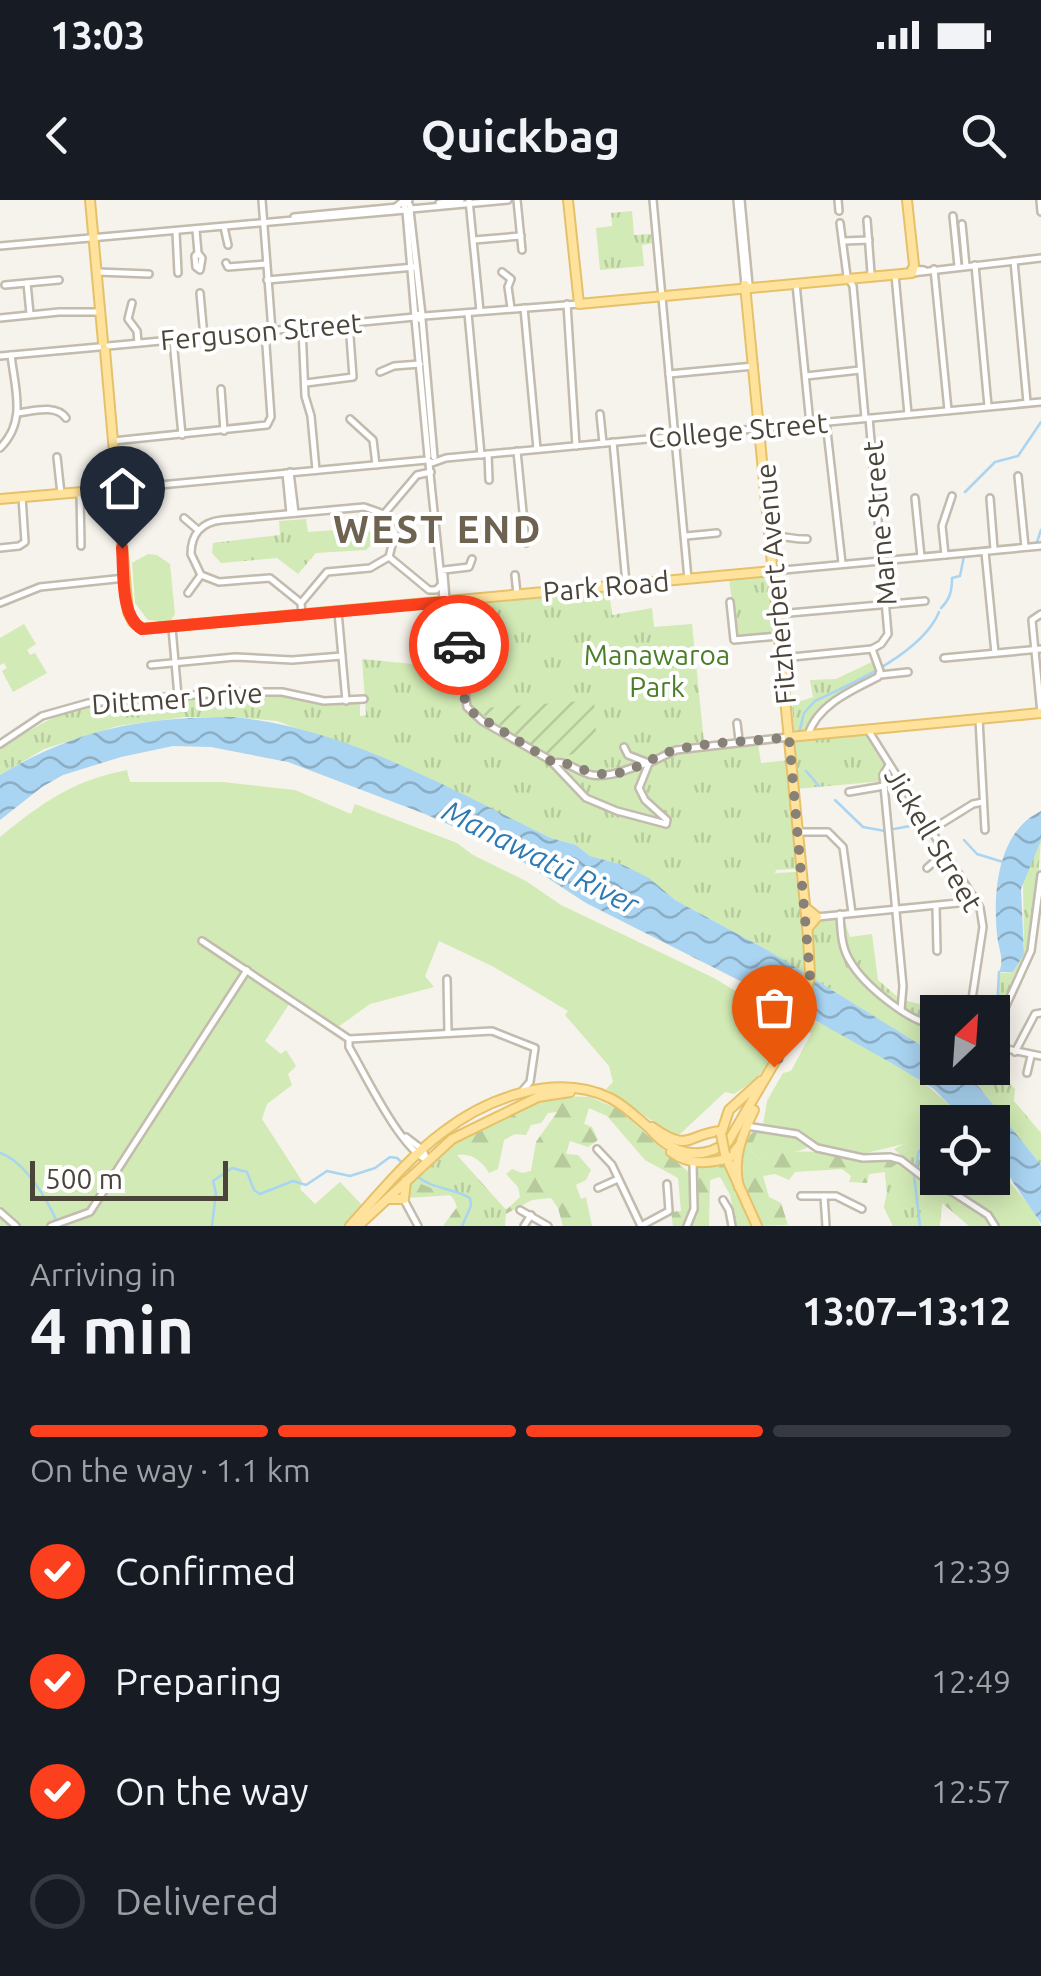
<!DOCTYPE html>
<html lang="en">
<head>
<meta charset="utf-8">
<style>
  :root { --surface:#171b24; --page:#20242c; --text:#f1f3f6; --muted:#9ea1a6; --line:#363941; --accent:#fc3f1d }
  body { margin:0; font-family:Ubuntu,sans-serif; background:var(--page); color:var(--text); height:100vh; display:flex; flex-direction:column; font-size:38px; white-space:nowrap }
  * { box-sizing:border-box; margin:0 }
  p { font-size:32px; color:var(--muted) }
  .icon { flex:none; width:55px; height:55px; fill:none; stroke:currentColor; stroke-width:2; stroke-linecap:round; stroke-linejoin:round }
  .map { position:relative; height:1026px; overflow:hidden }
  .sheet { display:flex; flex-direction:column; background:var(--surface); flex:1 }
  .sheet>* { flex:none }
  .needle { width:65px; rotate:25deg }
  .buttons { position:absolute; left:920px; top:795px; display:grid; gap:20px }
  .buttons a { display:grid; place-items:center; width:90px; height:90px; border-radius:0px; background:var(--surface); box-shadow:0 5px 25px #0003; font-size:50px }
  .scale { position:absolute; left:30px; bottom:25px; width:198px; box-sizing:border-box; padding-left:10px; border:5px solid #4b4439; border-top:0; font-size:28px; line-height:35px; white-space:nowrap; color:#4b4439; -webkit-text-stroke:8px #fff; paint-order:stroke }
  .pin { position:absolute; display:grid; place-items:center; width:85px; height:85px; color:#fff; margin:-102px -42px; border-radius:50% 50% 50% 0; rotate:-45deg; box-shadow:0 0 10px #0007 }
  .pin .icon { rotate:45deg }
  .courier { position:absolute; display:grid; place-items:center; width:100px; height:100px; margin:-50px; border:8px solid #fc3f1d; border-radius:50%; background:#fff; color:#222; box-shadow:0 2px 12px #0007 }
  .overview em { font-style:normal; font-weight:700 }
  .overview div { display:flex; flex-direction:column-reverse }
  .overview { display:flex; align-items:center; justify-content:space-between; height:170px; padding:0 30px }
  h1 { font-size:65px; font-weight:700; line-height:75px }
  .bar { display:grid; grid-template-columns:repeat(4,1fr); gap:15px 10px; align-content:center; height:120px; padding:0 30px }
  .bar i { height:12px; border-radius:8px; background:var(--line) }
  .bar .selected { background:var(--accent) }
  .bar p { grid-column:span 4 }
  ol { padding:0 30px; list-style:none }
  li { display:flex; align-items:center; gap:30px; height:110px }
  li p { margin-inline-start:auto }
  li .icon { padding:10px; border-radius:50%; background:var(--accent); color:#fff; stroke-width:4 }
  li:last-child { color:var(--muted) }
  li i { width:55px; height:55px; border:5px solid var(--line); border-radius:50% }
  .status { display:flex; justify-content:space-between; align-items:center; height:70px; padding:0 50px; background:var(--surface); direction:ltr }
  .status svg { height:28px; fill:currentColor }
  header { display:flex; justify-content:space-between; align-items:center; height:130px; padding:0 30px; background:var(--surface); font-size:45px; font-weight:700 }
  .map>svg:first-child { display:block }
</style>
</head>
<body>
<div class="status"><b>13:03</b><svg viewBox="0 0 49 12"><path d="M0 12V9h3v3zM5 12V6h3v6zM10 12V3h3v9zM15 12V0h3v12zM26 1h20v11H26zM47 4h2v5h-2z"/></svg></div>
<header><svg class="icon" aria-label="back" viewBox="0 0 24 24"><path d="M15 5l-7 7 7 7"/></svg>Quickbag<svg class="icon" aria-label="search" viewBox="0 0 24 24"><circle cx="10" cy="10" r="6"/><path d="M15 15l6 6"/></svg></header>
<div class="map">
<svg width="1041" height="1026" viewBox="0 0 1041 1026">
  <defs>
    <pattern id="forest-firs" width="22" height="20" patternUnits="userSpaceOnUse" patternTransform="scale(2.5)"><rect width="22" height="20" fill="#d2eab5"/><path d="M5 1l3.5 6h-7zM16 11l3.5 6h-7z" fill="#b6ca9c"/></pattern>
    <pattern id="park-tufts" width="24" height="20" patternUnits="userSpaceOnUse" patternTransform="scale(2.5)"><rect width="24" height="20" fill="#d2eab5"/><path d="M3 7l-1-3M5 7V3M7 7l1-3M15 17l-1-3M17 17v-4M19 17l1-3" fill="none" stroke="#b6ca9c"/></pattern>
    <pattern id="garden-furrows" width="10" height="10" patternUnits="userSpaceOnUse" patternTransform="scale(2.5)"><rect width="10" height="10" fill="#d2eab5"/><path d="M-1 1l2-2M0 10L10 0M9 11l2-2" fill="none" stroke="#b6ca9c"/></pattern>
    <pattern id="water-waves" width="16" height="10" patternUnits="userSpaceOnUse" patternTransform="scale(2.5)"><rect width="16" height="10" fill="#a9d4f2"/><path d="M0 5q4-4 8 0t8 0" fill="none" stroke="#8caec5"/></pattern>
  </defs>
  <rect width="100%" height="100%" fill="#f6f3ec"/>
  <!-- grass -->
  <g fill="#d2eab5">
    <polygon points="148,354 157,355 170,364 175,414 170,422 148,420 135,403 132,363"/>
    <polygon points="24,424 36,444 27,450 30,455 35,453 47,473 13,492 2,471 7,468 4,463 0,465 0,438"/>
    <path d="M127,570L130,582H223L295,590L351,614L355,604L457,643L473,655L526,681L561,705L712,777L768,810L774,815L778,833C770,846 772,843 770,857C766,874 747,885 734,894L725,892L679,935C653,927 632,902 606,889L613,882L609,866L565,815L568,811L494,767L439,741L425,776L434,787L370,804L338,827L293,798L265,841L281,854L286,850L296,866L288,874L292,885L267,904L262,919L302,981L300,989L315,1004L340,982L364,1007L346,1026H67L62,1021L51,1026H0V637C43,602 72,581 127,570Z"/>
    <path d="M806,817C860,840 928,878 966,922H938L937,957L920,949L913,950L904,944L862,954L816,945L801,933L763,925L767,901L783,873L791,871L811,834L803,825Z"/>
    <path d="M756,932L798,936L810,946C795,955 774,953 758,960L750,949Z"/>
    <polygon points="993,963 1030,1006 1041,1026 1020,1026 990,983 980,978 992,978"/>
  </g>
  <!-- forest -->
  <g fill="url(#forest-firs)" fill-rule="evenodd">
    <path d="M565,896L590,897L618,909L692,975L699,964L721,963L727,967L753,1026H736L730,995L720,977L710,980L709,1026H673L671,1012L681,1011L678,978L645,960L607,916L589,908L584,924L592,927L598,940L588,947L570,941L566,954L578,955L591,970L586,980L576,985L581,999L586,997L592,1026H563L558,1008L551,998L532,1000L504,1015L505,1026H443L457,1007L452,995L407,998L411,980L432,982L435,957C470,930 520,901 565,896ZM557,912L536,942L531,971L522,973L512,969L506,974L518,987L520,997L506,1010L457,955C471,952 483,962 489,973L498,969L504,940L515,934L526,935L531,925L541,923L548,913Z"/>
    <path d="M758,930L750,949L758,960C803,941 852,960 901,961C908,968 916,977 925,982C948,995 978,1004 994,1026H969L942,1003L940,1026H893L884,1007L887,993L885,972L869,974L867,983L849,982L851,976L842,969L795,972L789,980L775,974L763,976L769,997L781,1003L788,1025L762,1026C741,993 736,975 744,937Z"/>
  </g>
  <!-- park -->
  <g fill="url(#park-tufts)">
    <polygon points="632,11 634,35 653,34 654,43 642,45 644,66 600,70 596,28 612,26 611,13"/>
    <polygon points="306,319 308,332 363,328 373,333 375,341 366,350 316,353 298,374 277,358 221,363 212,353 213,343 280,335 279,321"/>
    <polygon points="763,376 772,393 776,435 737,438 729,379"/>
    <polygon points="609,391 612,415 652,408 654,427 692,424 704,542 678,544 680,550 758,543 761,563 788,560 796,669 776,670 775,673 796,672 807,776 769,751 675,700 623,665 590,656 576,645 551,638 416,572 277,521 234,517 185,517 118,526 44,549 0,575 0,547 61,513 105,504 226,494 282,494 325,503 360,501 360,516 366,515 362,459 434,466 435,436 440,431 440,426 451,425 449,404"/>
    <polygon points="876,460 880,475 825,509 808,532 794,530 792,504 813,497 810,480 836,479"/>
    <polygon points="865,532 887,566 884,581 796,589 792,539"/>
    <polygon points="1041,640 1033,739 1004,805 997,811 998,773 1013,772 1024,754 1023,679"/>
    <path d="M843,717L850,737L872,734L878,780L900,799L950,812H938L937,822C911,821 861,780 850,757C843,745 844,731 843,717Z"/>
    <polygon points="838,718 841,752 847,764 916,824 937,827 937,856 814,779 812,722"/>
    <polygon points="993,864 1015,889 1014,901 1041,933 1041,965 979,887 954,868 992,868"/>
    <polygon points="904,944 913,950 920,949 937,957 938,978 980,978 992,984 1023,1026 997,1026 994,1021 925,977 894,949"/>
    <polygon points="447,946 506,1010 505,1026 459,1026 462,1010 451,996 411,980 417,974 425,973"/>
    <polygon points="901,961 923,981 942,989 940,1026 893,1026 884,1007 887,993 885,972"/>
  </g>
  <!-- garden -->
  <polygon fill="url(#garden-furrows)" points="594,500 597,549 554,558 474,509"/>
  <!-- water -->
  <g fill="url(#water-waves)">
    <path d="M234,517C348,529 450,589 551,638L576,645L590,656L623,665L649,678L675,700L769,751L935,854L938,868H954L979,887L1041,965V1024C1021,991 993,963 992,922H966L934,889L895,865L786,804L586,703L500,647L425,614L288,562L211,547L173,546L121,557L63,575L42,587L0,620V575C78,528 144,517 234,517Z"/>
    <path d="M1041,611V640L1021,689L1024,754L1013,772H999C1005,759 998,748 997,734C993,693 997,632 1041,611Z"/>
  </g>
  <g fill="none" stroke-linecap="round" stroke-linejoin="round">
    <!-- stream -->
    <g stroke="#a9d4f2" stroke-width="2.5">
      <polyline points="965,292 995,262 1018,256 1041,222"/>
      <polyline points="1037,342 1041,330"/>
      <path d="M941,408C950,399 952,391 952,378L960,376L964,356"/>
      <path d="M799,533L804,513L815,501C854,483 923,452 939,412"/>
      <polyline points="806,571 819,586"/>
      <polyline points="835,600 863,627 885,631"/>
      <polyline points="894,629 910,626 928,631"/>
      <polyline points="964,640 977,654 1003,662"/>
      <polyline points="997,810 999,772"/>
      <path d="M0,953C26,962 48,1001 59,1026"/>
      <polyline points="916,965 919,951 938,944"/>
      <polyline points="914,975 920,1026"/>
      <path d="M418,977C432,989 454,988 470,998L471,1006L462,1026"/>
      <polyline points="212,1026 216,993 213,981 232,968 247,972 254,990 260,994 293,981 306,985 327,971 350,976 375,968 390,957 397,958 412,972"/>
    </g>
    <defs>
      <g id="minor">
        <polyline points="262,0 272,131"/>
        <polyline points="409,0 404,6 406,11 411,8 409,4"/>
        <polyline points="469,0 480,111"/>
        <polyline points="517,0 522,50"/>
        <polyline points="653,0 688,379"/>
        <polyline points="737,0 745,85"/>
        <polyline points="741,0 749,85"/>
        <polyline points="838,0 839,11"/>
        <polyline points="1040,0 1041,12"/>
        <polyline points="439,3 461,0"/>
        <polyline points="396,7 404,0"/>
        <polyline points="411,9 508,0"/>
        <polyline points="410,10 422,115"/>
        <polyline points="406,11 415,117"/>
        <polyline points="953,16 958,66"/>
        <polyline points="294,17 398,7"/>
        <polyline points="867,20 871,73"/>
        <polyline points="840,23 847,76 853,86 865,218"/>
        <polyline points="962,24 966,66"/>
        <polyline points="224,27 228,45"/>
        <polyline points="196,30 198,53 202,58 200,70 196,67 195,56 198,53"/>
        <polyline points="176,32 178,73"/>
        <polyline points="474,40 521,36"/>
        <polyline points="844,41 869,40"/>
        <polyline points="0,46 406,10"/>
        <polyline points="1014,61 1027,202"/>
        <polyline points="226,63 228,67 266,64"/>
        <polyline points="975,65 988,206"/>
        <polyline points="934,69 948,210"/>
        <polyline points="924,70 911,69 912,73 1041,58"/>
        <polyline points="98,72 149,74"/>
        <polyline points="502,72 511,79 508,87 511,108"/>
        <polyline points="895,75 908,214"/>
        <polyline points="267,80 415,67"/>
        <polyline points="27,83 30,114"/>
        <polyline points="796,84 810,224"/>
        <polyline points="5,85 59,80"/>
        <polyline points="200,93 204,137"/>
        <polyline points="132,103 128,119 137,131 138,143"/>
        <polyline points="567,104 576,246"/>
        <polyline points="524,108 537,249"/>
        <polyline points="468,113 481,255"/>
        <polyline points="416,114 424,116 579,104"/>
        <polyline points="0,118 59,112 100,112"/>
        <polyline points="415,119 428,256"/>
        <polyline points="422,119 434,257"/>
        <polyline points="302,128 305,196 311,216 316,270"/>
        <polyline points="173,140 182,235"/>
        <polyline points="108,146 415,117 421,120"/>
        <polyline points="0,156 99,147"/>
        <polyline points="380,172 394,166 420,164"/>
        <polyline points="669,174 754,166"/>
        <polyline points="806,176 860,170"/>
        <polyline points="306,183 353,177 349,123"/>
        <polyline points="221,189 224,231"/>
        <path d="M18,213C33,211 56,204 66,218"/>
        <polyline points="600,214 603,243"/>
        <polyline points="350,219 373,240 376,265"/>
        <polyline points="826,222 842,363"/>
        <polyline points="113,241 267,225 271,217 265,131"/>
        <polyline points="613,242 626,383"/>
        <path d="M0,248C27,221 15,190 11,155"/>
        <polyline points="517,251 526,343"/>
        <polyline points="488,254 489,280"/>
        <polyline points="57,257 61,294"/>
        <polyline points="429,264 443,398 448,425 458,437 467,507 482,521 550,560 586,598 617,611 666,624"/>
        <polyline points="290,272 295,313"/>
        <polyline points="286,273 290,313"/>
        <polyline points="1018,276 1025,347"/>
        <polyline points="117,289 427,260 432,263 446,258 1041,202"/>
        <polyline points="80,292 81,346"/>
        <polyline points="915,298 921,357"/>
        <polyline points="990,298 994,349"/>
        <polyline points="384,314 417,275 431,272"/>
        <polyline points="184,318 198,330"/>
        <polyline points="686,336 717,333"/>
        <path d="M771,337C785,335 794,340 807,339"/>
        <polyline points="0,348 19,346 25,342 22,297"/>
        <polyline points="985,352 995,453"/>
        <polyline points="945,355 942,326 952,296"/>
        <polyline points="389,357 429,390 436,390 441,385"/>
        <polyline points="444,370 469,367 472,359"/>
        <polyline points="773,371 1041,346"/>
        <polyline points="444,375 446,399"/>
        <polyline points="515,375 517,394"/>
        <polyline points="188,393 201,375"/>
        <polyline points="730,402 734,440 778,436"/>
        <polyline points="0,403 40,387 125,378"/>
        <path d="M301,403L327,372L370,368L389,357L395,333L384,314L364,307L222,320C202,322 191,334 191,354L201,375L219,382L270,378L301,403L302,415"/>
        <polyline points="338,412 346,501"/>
        <polyline points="778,414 925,401"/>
        <polyline points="172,428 178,496"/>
        <polyline points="782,458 872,449 881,444 888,434 869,218"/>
        <polyline points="944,458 1041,449"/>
        <polyline points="151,465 235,457 292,460 342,456"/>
        <polyline points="880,475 908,472"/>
        <polyline points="1041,513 1032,420 1041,414"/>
        <polyline points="979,519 985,630"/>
        <polyline points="737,523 739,540"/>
        <polyline points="868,530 980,708 983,727 970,812"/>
        <path d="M808,535C817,505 852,490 878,477L880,471L872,449"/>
        <polyline points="0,544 42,516 88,503 234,492 282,492 324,501 364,499"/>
        <polyline points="624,547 628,555 646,562"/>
        <path d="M553,563C568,560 577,572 592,575C614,578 629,567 649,563"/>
        <polyline points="889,565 883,575 903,786 901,810"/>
        <polyline points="849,592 884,586"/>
        <polyline points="666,624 667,620 645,600 639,588 649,563 676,550 789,537"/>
        <polyline points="931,630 973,604 983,602"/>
        <polyline points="798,632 828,632 843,647 852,713"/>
        <polyline points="927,668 945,652"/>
        <polyline points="936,706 937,751"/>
        <path d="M840,714C841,730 841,747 850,761C863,784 911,825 938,825"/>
        <polyline points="817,717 958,703 973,696"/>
        <path d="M202,741L349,839V847C365,874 400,948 427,960"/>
        <polyline points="447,779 448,833"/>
        <polyline points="992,816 1005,808 1031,751 1041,675"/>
        <polyline points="349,839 492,831 535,848 530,882 523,890"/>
        <polyline points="992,846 1041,856"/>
        <polyline points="1015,852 1035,814 1041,813"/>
        <polyline points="1027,873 1031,856"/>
        <polyline points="746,926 797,934 817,948 863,958 890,957 901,960 927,980 954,993 988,1015 995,1026"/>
        <polyline points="406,937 423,950 427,960"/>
        <polyline points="597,949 612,965 641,1026"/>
        <polyline points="598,988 618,979"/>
        <polyline points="801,996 836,996 862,1009"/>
        <polyline points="824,996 826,1026"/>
        <polyline points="403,998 418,1026"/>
        <polyline points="723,1000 729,1010 732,1026"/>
        <polyline points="520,1010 548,1026"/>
        <polyline points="0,1012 16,1026"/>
        <polyline points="51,1026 90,1012 247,770"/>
        <polyline points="524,1026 531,1015"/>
        <polyline points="641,1026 669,1011 667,984"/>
        <polyline points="687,1026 694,1009 693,963"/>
      </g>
      <g id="major">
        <polyline points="90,0 103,142"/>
        <polyline points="568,0 579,104 912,73 914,65 907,0"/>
        <polyline points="105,150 128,412 133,422 142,429 773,371"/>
        <polyline points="0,299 117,289"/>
        <polyline points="789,537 1041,513"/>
        <polyline points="806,708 817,717 808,728"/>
        <path d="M652,927C691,954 686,934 721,931"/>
        <path d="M651,930C672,954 700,962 728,942L801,817L810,775L808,736L745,85"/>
        <polyline points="721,934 729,910 761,881"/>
        <path d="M671,952C689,965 708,964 729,958L739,946"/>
        <polyline points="726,957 757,1026"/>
        <path d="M739,987C732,959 742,935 754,910"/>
        <polyline points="388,999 404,999 406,981"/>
        <path d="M350,1026C379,994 408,958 443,932C487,898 556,872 610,898C626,906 639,920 653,931"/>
        <polyline points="358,1026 452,939 538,897 570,892"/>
      </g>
    </defs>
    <!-- minor casing -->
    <use href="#minor" stroke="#c2bbae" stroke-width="10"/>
    <!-- major casing -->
    <use href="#major" stroke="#e6c16a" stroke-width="12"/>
    <!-- minor -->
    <use href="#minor" stroke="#fff" stroke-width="5"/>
    <!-- major -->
    <use href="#major" stroke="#ffe39c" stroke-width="8"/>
    <defs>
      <polyline id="major-bridge" points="721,934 725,954"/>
    </defs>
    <!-- major-bridge casing -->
    <use href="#major-bridge" stroke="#e6c16a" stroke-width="12" stroke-linecap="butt"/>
    <!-- major-bridge -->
    <use href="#major-bridge" stroke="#ffe39c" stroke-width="8"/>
  </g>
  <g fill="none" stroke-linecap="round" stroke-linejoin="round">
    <!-- done -->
    <path stroke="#878178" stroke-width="10" stroke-dasharray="0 18" d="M459,445L465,502L470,511L554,563C568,559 587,577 613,574C637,571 656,554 679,549C715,541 753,542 789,537L810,775L801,817L774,867"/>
    <!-- route -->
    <path stroke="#fc3f1d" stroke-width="12" d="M122,348C124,372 120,416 142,429L445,402L448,425L458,437L459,445"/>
  </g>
  <g text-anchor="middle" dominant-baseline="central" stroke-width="8" stroke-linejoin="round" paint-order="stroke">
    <!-- street labels -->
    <g font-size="28" fill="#4b4439" stroke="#fff">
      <text transform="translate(261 131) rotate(-5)">Ferguson Street</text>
      <text transform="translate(738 230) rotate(-5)">College Street</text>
      <text transform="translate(879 323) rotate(-95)">Marne Street</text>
      <text transform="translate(775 384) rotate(-95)">Fitzherbert Avenue</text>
      <text transform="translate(606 386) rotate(-5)">Park Road</text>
      <text transform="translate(177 498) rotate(-4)">Dittmer Drive</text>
      <text transform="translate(934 639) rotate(59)">Jickell Street</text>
    </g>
    <!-- park labels -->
    <g font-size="28" fill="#4a7f2a" stroke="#fff">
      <text x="657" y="454">Manawaroa<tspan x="657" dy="32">Park</tspan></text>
    </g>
    <!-- water labels -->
    <g font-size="30" font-style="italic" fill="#2e7ab2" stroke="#fff">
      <text transform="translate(541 657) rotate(27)">Manawatū River</text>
    </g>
    <!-- district labels -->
    <g font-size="38" font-weight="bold" letter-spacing="2.5" fill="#6e6250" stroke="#fff">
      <text x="438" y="329">WEST END</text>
    </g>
  </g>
</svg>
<div class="buttons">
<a><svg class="needle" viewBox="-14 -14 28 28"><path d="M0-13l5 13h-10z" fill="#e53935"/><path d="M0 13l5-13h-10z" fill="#9ea1a6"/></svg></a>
<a><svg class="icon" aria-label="locate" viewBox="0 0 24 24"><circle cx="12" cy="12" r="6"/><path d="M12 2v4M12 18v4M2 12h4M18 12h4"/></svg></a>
</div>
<div class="scale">500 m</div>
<div class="pin" style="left:774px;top:867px;background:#ea580c"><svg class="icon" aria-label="bag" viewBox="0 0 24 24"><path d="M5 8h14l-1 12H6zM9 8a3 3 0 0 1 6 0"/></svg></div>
<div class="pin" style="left:122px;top:348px;background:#1f2937"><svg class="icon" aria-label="home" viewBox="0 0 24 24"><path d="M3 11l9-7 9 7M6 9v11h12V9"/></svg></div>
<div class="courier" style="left:459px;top:445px"><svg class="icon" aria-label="car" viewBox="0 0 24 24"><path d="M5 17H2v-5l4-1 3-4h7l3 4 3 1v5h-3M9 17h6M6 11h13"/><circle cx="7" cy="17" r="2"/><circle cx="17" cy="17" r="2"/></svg></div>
</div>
<section class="sheet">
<div class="overview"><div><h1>4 min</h1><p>Arriving in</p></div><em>13:07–13:12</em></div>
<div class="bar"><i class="selected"></i><i class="selected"></i><i class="selected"></i><i></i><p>On the way · 1.1 km</p></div>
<ol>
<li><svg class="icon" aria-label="check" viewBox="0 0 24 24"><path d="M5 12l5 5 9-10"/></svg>Confirmed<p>12:39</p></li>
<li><svg class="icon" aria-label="check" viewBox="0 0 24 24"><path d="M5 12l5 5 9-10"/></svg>Preparing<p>12:49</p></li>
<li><svg class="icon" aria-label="check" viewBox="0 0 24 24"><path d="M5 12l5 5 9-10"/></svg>On the way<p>12:57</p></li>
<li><i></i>Delivered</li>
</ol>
</section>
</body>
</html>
